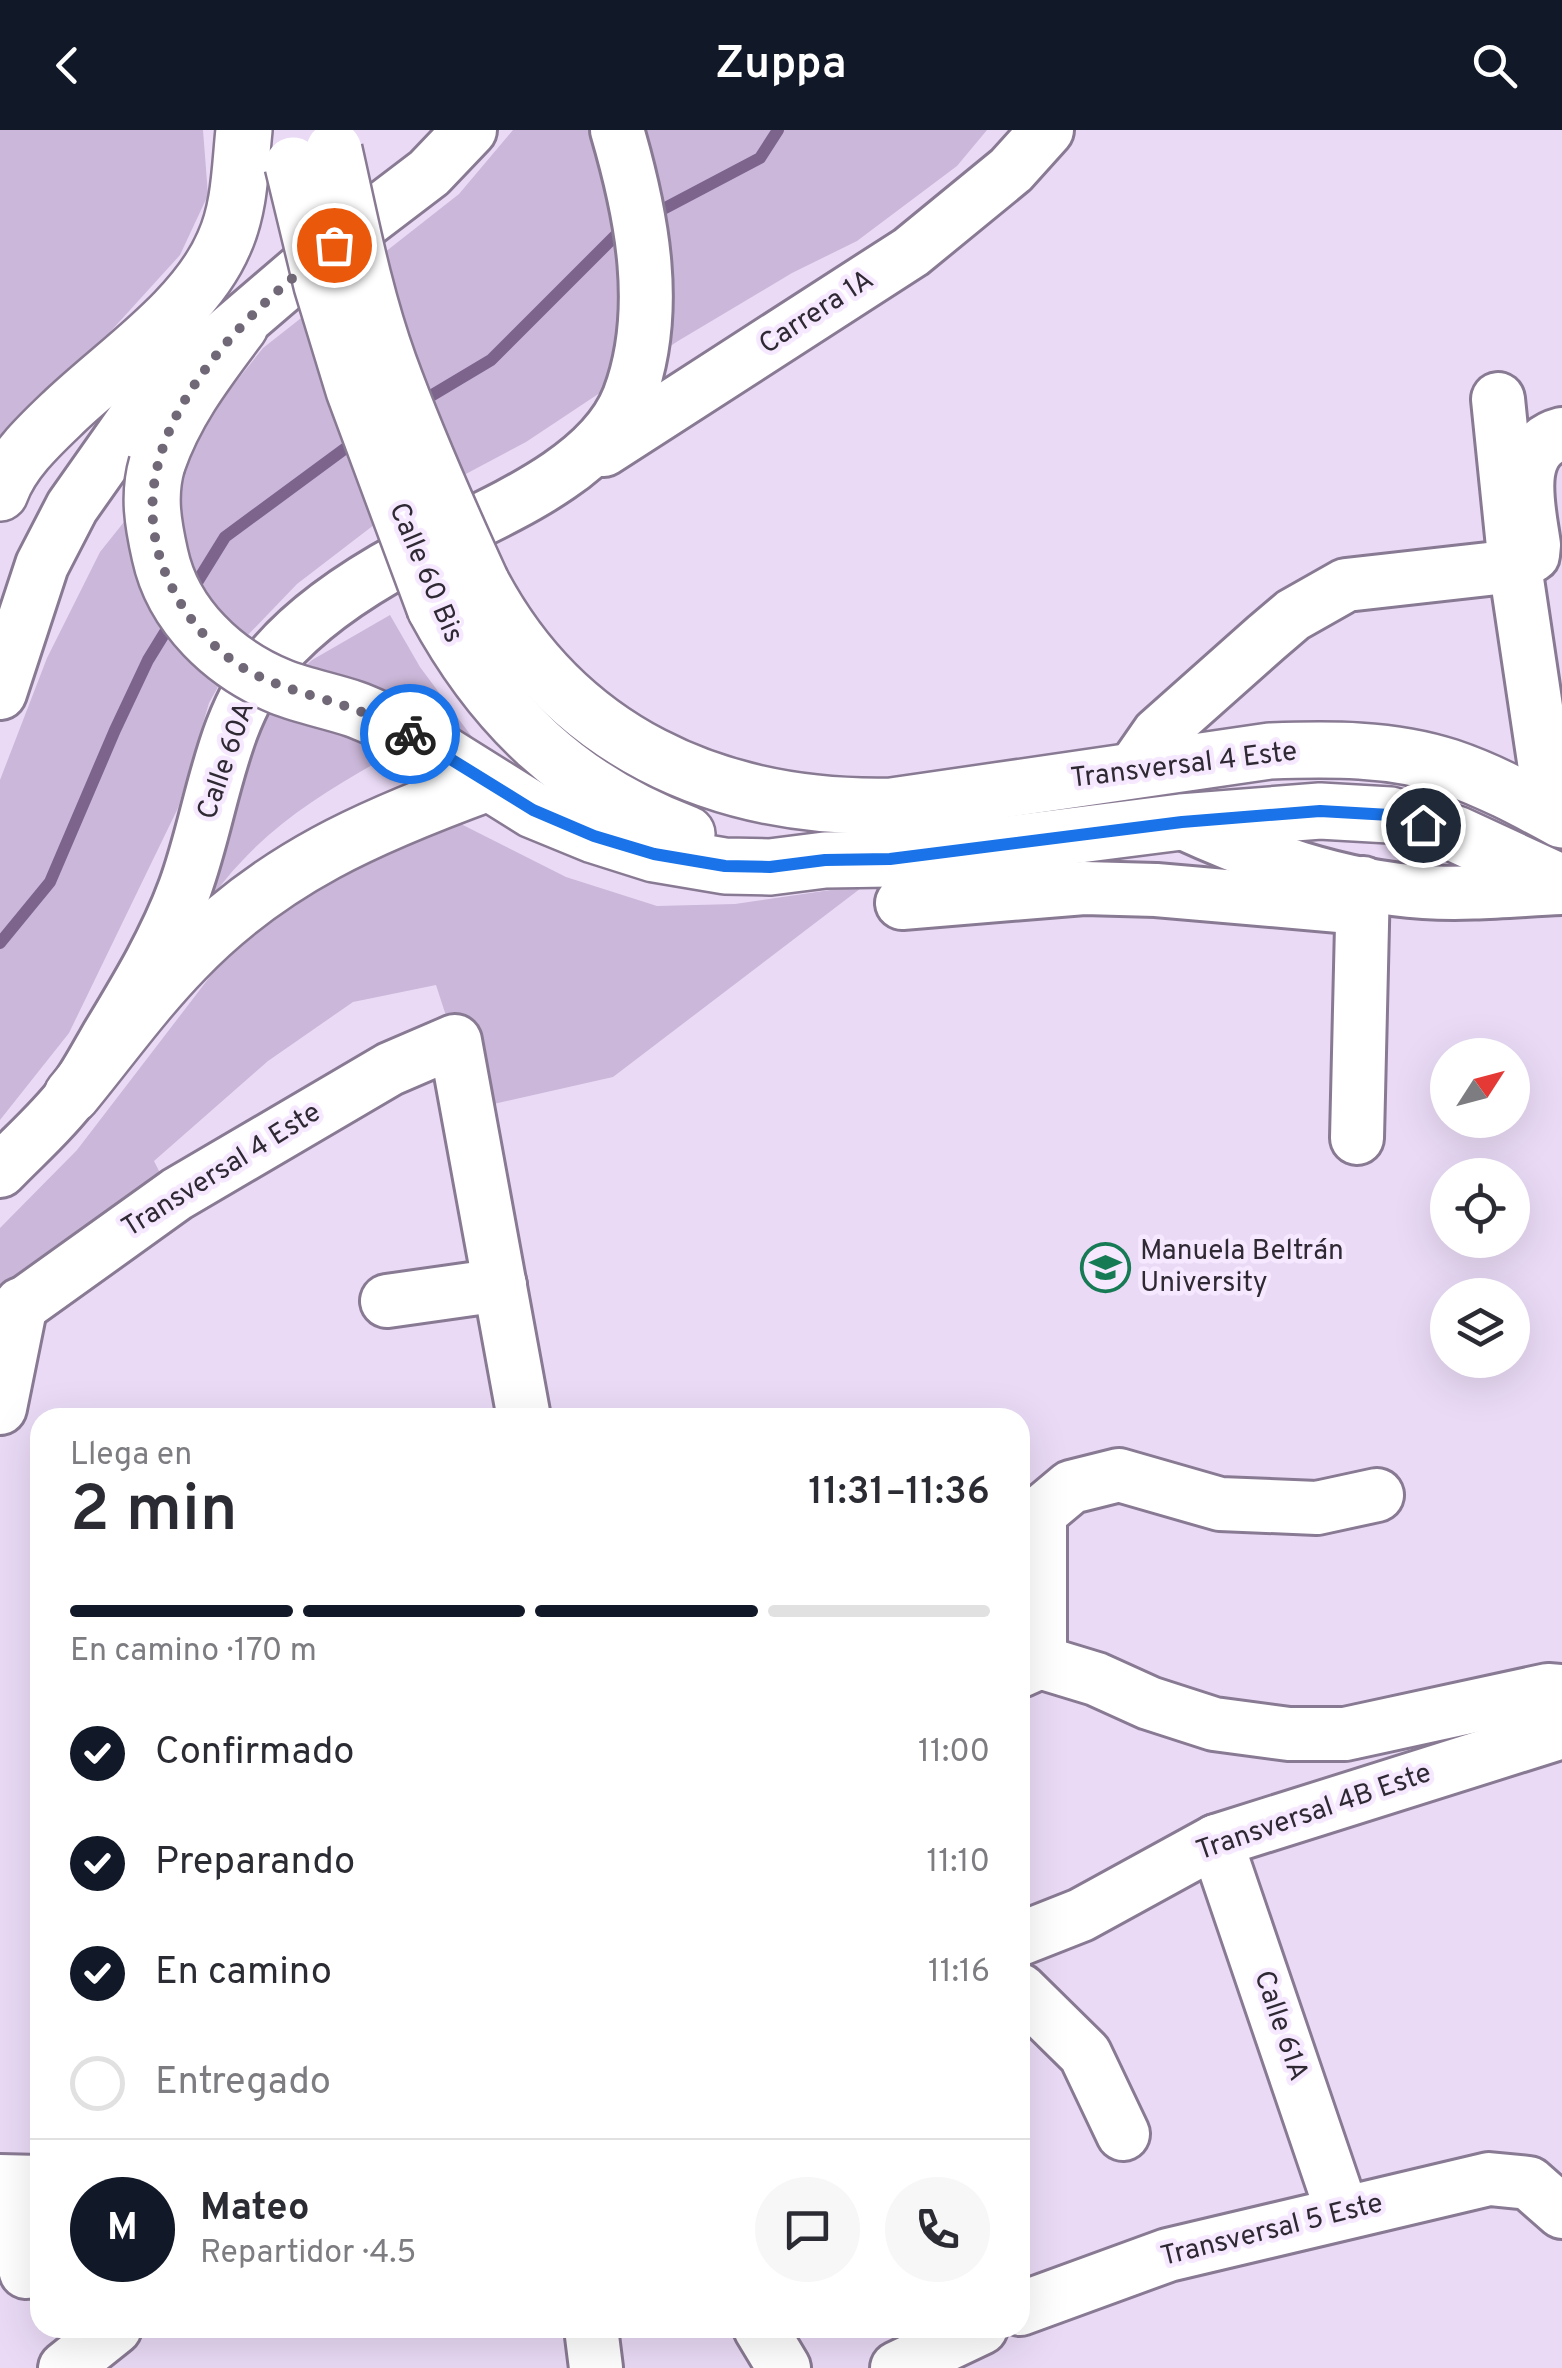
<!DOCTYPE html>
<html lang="es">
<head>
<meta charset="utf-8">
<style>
  :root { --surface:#fff; --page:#f7f7f7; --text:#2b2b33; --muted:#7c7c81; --line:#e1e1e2; --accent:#111827 }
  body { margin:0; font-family:Overpass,sans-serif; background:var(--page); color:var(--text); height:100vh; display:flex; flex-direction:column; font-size:38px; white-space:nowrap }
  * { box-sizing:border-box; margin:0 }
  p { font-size:32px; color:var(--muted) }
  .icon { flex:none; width:55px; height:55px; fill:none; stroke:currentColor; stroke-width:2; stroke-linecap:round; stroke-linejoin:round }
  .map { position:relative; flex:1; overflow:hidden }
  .side { position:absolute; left:30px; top:1278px; width:1000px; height:930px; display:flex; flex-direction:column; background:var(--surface); border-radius:30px; box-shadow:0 10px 40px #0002 }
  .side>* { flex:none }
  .needle { width:65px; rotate:54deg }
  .tools { position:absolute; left:1430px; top:908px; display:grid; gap:20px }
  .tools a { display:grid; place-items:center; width:100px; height:100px; border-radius:50%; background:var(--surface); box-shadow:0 10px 40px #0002; font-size:50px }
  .pin { position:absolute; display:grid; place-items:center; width:85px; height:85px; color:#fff; margin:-42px; border:5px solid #fff; border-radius:50%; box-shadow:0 2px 10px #0007 }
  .courier { position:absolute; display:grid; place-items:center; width:100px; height:100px; margin:-50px; border:8px solid #1a73e8; border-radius:50%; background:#fff; color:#222; box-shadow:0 2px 12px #0007 }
  .head em { font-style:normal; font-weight:600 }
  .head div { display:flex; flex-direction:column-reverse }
  .head { display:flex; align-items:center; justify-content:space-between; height:170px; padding:0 40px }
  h1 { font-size:65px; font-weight:600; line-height:75px }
  .bar { display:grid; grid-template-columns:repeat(4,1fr); gap:15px 10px; align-content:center; height:120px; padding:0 40px }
  .bar i { height:12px; border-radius:8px; background:var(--line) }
  .bar .current { background:var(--accent) }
  .bar p { grid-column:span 4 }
  .line { display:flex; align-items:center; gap:25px; padding:0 40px; border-top:2px solid var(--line) }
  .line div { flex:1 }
  .round { display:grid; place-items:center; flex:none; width:105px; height:105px; border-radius:52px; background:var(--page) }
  ol { padding:0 40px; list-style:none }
  li { display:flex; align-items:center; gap:30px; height:110px }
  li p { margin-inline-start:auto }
  li .icon { padding:10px; border-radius:50%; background:var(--accent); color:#fff; stroke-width:4 }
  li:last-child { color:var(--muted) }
  li i { width:55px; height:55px; border:5px solid var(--line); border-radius:50% }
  header { display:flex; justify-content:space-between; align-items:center; height:130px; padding:0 40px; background:var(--accent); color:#fff; font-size:45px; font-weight:600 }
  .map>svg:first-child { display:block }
</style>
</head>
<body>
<header><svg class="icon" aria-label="back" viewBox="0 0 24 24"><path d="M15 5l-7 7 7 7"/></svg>Zuppa<svg class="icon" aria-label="search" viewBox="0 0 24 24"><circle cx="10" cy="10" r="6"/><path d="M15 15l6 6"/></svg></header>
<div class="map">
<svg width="1562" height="2238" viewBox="0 0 1562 2238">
  <rect width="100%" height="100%" fill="#eadaf6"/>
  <!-- green -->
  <g fill="#cbb7d9">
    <polygon points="0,0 203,0 208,65 180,125 0,323"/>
    <polygon points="513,0 987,0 957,36 857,111 792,143 678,211 526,312 383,388 297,454 245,508 209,573 178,678 69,903 0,990 0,650 47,528 100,422 263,218 459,64"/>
    <path d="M390,485L420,537L501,646L444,595C375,634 296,672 242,731C229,744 218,759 207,773L253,598L295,546L312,530Z"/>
    <polygon points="449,688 566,747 657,776 735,774 865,755 613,947 476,978 436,855 353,872 268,931 154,1031 164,1051 0,1167 0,1098 77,1020 225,827 271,785 361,729"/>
  </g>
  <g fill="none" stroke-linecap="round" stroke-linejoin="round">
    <!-- stream -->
    <g stroke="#7c648d" stroke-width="12">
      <polyline points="650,86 760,28 778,0"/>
      <polyline points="419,273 491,230 617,104 628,98"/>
      <polyline points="191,462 225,407 358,309"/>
      <polyline points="0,813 50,752 115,600 148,530 172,491"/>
    </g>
    <defs>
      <g id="minor">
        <polyline points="1498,269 1515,436 1552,685"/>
        <polyline points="604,320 911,122 1011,40 1047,0"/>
        <polyline points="0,563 42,435 72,377 134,289 162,260 303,139 429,43 470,0"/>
        <path d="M1133,640L1158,604L1266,508L1293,485L1346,455L1515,436L1533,425L1534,415C1529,378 1512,317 1562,304"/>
        <path d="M1181,692C1257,727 1340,757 1424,762C1469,765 1516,760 1562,758"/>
        <polyline points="902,773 1084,758 1156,760 1362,778"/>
        <polyline points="1357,1008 1363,753"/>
        <path d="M0,1041C24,1016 53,991 73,964C86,946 97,925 108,906C137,858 166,810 185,758C213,682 219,589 273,527C308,486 360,452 406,427C477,388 598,347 629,267C661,181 642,85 617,0"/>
        <polyline points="387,1171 500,1155"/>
        <polyline points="0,1191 177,1064 390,939 455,911 524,1288"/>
        <polyline points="0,1278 21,1174"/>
        <polyline points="1040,1532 1040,1383 1071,1357 1119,1345 1220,1374 1317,1378 1377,1365"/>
        <polyline points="1020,1541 1040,1532 1096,1549 1149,1573 1214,1594 1289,1604 1345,1604 1548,1560 1562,1561"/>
        <polyline points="1216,1711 1342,2081"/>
        <polyline points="1020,1809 1081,1785 1216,1711 1562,1602"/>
        <polyline points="1020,1860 1085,1924 1123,2004"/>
        <polyline points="0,2051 40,2052"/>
        <polyline points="0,2067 8,2079 26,2142"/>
        <polyline points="1020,2179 1168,2125 1489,2049 1529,2053 1562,2082"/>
        <polyline points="591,2198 596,2238"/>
        <polyline points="760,2198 784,2238"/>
        <polyline points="65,2238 115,2198"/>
        <polyline points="897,2238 981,2198"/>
      </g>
      <g id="major">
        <path d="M157,334C175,281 207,240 240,196"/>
        <path d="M0,363C12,330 41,304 66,280C118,231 196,179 224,113C240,78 240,38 244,0"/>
        <path d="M481,452C565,611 716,680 892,676L1270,621C1329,619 1391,618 1449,637C1488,650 1525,670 1562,690"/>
        <path d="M435,478C493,586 571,660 687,704"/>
        <polyline points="418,608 533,680 594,705 654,724 725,736 770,737 825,730 890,729 1181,692 1320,681 1390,685 1456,704 1562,753"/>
        <path d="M72,965C109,920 144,871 185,829C272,738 373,695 488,653"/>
      </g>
    </defs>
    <!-- minor casing -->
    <use href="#minor" stroke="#897a93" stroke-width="58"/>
    <!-- major casing -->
    <use href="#major" stroke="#897a93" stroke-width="60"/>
    <!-- minor -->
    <use href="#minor" stroke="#fff" stroke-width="52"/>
    <!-- major -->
    <use href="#major" stroke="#fff" stroke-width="55"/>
    <defs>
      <g id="major-bridge">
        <path d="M334,20C350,91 364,165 389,234C416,308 448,380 481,452"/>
        <polyline points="293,35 322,155 354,260 435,478"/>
        <path d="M157,334C148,365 153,394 160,425C173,486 224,534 281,557C304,566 330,571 354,579C376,587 397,598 418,608"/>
      </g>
    </defs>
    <!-- major-bridge casing -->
    <use href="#major-bridge" stroke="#897a93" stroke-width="60" stroke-linecap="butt"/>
    <!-- major-bridge -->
    <use href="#major-bridge" stroke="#fff" stroke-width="55"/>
  </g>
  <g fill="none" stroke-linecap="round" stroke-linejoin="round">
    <!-- done -->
    <path stroke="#706777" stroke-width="10" stroke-dasharray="0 18" d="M334,115C238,187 112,310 165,442C181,481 205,512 240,536C275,558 315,565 354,579C373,586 391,595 410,604"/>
    <!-- route -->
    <polyline stroke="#1a73e8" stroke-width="12" points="410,604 533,680 594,706 654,724 725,736 770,737 825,730 890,729 1182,692 1320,681 1390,685 1423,695"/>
  </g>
  <!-- icons -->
  <defs>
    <symbol id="university-ring" viewBox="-11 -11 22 22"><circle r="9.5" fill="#f6e9ff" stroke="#167b55" stroke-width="1.5"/><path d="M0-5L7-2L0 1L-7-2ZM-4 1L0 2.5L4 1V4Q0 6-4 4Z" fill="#167b55"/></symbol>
  </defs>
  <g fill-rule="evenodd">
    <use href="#university-ring" x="1078" y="1110" width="55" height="55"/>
  </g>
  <g text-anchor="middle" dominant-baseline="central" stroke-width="9" stroke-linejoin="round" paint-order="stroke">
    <!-- street labels -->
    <g font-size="28" fill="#2f2933" stroke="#f6e9ff">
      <text transform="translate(817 183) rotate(-33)">Carrera 1A</text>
      <text transform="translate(425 443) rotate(67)">Calle 60 Bis</text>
      <text transform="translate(227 631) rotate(-71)">Calle 60A</text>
      <text transform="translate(1184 636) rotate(-7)">Transversal 4 Este</text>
      <text transform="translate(222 1041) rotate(-32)">Transversal 4 Este</text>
      <text transform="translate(1314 1683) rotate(-19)">Transversal 4B Este</text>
      <text transform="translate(1280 1896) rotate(71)">Calle 61A</text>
      <text transform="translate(1272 2101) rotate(-14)">Transversal 5 Este</text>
    </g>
    <!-- poi labels -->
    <g font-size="28" fill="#2f2933" stroke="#f6e9ff" text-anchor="start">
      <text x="1140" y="1122">Manuela Beltrán<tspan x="1140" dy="32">University</tspan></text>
    </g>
  </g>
</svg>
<div class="tools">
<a><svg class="needle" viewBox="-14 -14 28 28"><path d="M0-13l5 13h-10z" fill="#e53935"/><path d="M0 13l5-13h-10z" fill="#7c7c81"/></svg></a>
<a><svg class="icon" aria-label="locate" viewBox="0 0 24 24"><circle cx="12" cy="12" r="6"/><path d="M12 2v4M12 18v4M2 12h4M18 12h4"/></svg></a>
<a><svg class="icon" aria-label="layers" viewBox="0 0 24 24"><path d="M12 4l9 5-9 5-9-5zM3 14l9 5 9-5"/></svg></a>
</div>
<div class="pin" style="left:334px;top:115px;background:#ea580c"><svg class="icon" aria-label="bag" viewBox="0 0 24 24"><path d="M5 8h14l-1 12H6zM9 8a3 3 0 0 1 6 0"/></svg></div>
<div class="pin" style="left:1423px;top:695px;background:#1f2937"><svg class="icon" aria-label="home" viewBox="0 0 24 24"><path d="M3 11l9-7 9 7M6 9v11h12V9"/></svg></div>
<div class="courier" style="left:410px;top:604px"><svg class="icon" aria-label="bike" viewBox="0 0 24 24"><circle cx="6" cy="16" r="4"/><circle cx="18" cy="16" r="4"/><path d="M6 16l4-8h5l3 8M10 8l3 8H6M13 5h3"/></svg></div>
<section class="side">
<div class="head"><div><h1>2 min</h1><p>Llega en</p></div><em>11:31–11:36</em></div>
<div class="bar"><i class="current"></i><i class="current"></i><i class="current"></i><i></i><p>En camino · 170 m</p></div>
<ol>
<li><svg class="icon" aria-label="check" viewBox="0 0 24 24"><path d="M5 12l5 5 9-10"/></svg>Confirmado<p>11:00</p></li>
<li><svg class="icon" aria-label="check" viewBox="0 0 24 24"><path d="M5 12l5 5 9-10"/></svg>Preparando<p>11:10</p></li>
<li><svg class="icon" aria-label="check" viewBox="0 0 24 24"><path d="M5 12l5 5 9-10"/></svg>En camino<p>11:16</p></li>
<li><i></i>Entregado</li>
</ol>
<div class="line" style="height:180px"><b class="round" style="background:var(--accent);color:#fff">M</b><div><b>Mateo</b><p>Repartidor · 4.5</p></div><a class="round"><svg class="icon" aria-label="chat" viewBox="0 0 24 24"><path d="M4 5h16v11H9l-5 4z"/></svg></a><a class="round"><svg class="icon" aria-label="phone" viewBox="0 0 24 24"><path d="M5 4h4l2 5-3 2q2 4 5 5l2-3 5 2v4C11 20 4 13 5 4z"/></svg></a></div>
</section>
</div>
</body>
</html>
